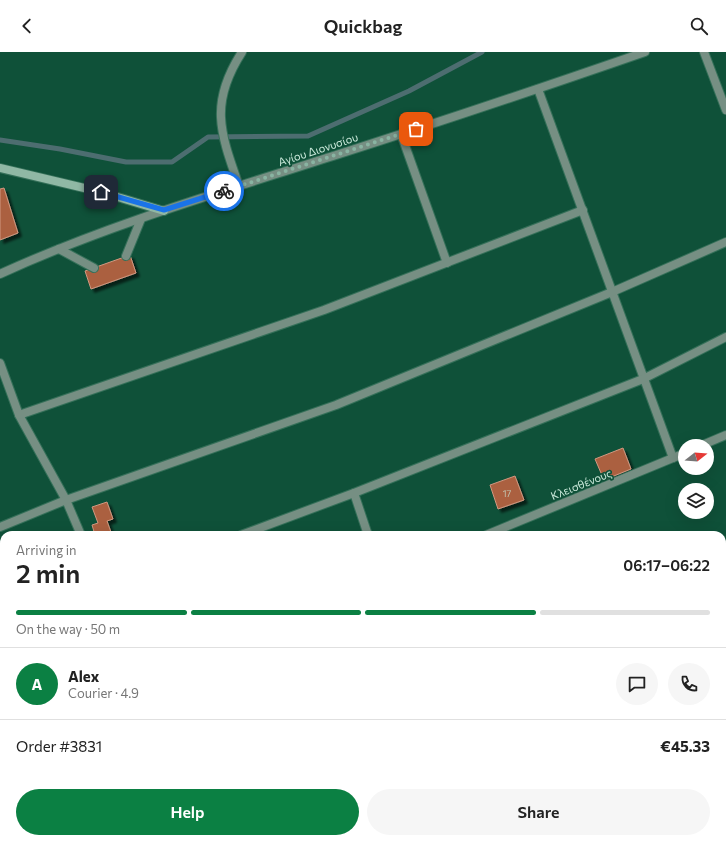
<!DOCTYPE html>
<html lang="en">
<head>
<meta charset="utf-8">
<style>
  :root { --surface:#fff; --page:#f6f6f6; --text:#222; --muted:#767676; --line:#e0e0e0; --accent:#0b8043 }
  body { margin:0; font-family:Commissioner,sans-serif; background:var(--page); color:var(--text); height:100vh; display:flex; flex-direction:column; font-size:15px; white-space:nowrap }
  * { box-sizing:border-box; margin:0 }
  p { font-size:13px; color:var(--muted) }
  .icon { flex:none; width:22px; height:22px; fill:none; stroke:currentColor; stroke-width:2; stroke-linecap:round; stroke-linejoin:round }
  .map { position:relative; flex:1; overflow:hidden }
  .sheet { position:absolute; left:0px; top:479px; width:726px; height:312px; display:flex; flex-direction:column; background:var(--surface); border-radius:12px 12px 0 0; box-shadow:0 4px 16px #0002 }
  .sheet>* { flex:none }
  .needle { width:26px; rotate:73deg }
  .buttons { position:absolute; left:678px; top:387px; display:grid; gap:8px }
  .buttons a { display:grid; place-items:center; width:36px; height:36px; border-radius:50%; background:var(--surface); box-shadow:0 4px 16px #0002; font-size:20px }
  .pin { position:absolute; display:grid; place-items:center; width:34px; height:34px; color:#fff; margin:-17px; border-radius:8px; box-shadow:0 2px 6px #0006 }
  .courier { position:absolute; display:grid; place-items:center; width:40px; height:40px; margin:-20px; border:3px solid #1a73e8; border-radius:50%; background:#fff; color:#222; box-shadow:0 1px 5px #0007 }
  .headline em { font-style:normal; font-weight:600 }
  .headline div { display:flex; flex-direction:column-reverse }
  .headline { display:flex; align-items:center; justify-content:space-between; height:68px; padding:0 16px }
  h1 { font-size:26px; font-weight:600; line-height:30px }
  .bar { display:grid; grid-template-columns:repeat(4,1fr); gap:6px 4px; align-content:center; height:48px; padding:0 16px }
  .bar i { height:5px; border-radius:3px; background:var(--line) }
  .bar .on { background:var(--accent) }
  .bar p { grid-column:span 4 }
  .line { display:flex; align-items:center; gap:10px; padding:0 16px; border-top:1px solid var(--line) }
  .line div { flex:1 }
  .round { display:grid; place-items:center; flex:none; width:42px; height:42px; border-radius:21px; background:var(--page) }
  .primary-button { display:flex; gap:8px; margin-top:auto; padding:8px 16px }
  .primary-button a { flex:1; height:46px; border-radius:24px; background:var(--accent); color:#fff; font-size:16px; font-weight:600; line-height:46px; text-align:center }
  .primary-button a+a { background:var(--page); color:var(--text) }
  header { display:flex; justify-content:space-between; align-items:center; height:52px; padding:0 16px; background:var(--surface); font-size:18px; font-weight:600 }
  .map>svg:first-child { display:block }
</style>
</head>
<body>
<header><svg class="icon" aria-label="back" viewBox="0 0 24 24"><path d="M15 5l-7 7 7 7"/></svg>Quickbag<svg class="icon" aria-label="search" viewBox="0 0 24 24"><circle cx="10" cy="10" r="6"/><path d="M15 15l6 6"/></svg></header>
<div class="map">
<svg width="726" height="791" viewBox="0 0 726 791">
  <defs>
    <filter id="shadow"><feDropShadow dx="3.5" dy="3.5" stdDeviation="1" flood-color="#0009"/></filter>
  </defs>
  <rect width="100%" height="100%" fill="#0f5139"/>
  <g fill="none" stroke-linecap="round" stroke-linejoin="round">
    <!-- stream -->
    <polyline stroke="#4d6d70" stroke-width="5" points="0,88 60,97 126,110 172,110 208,85 308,84 409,39 482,0"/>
  </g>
  <!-- building -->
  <g fill="#ab6140" stroke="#d19881" filter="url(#shadow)">
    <polygon points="4,136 18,181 0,188 0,137"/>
    <polygon points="130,203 136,221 91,237 85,219"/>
    <polygon points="623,396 631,417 604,428 595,407"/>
    <polygon points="515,424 524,448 498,457 490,433"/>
    <polygon points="107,450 113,467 107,469 112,483 95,483 92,473 98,471 92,455"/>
    <polygon points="467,787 557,787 559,791 468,791"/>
    <polygon points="559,787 615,787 601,791 560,791"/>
  </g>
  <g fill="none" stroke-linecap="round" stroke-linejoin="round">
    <defs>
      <g id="service">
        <polyline points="59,197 94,216"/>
        <polyline points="126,204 141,167"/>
      </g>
      <g id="minor">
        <polyline points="704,0 726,58"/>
        <polyline points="538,37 673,406"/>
        <polyline points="401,82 447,211"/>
        <polyline points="0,311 19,363 66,448 81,483"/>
        <polyline points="19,363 324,258 583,158"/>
        <polyline points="700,394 726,383"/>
        <polyline points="354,441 368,483"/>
        <polyline points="0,475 66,448 336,353 612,240 726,190"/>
        <polyline points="241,483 354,441 643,327 726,285"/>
        <polyline points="486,483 685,401"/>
        <polyline points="0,503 4,512"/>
        <polyline points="722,519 726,518"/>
        <polyline points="0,674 4,685"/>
        <polyline points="722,776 726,791"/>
        <polyline points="43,787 44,791"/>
        <polyline points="120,787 122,791"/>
        <polyline points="195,787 197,791"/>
        <polyline points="453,787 454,791"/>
        <polyline points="222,791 234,787"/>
      </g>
      <g id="tertiary">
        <path d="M239,134C220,80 209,51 242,0"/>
        <path d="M0,222C107,173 221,140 333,104C437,71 541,36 645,0"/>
      </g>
      <polyline id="secondary" points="0,116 101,140 164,159"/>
    </defs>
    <!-- service casing -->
    <use href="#service" stroke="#357059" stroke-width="10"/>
    <!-- minor casing -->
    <use href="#minor" stroke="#357059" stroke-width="10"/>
    <!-- tertiary casing -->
    <use href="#tertiary" stroke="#357059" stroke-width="10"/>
    <!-- secondary casing -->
    <use href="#secondary" stroke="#357059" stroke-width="10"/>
    <!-- service -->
    <use href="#service" stroke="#768f83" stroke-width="8"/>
    <!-- minor -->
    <use href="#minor" stroke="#768f83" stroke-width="8"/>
    <!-- tertiary -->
    <use href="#tertiary" stroke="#768f83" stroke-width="8"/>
    <!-- secondary -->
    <use href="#secondary" stroke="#90b8a5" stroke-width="8"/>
  </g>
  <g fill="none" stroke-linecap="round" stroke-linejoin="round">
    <!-- done -->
    <polyline stroke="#89b4a2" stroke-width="4" stroke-dasharray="0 7.2" points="224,139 416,77"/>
    <!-- route -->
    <polyline stroke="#1a73e8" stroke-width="5" points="101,140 164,158 224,139"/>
  </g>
  <g text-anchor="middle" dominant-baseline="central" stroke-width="3.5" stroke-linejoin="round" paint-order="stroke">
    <!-- number labels -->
    <g font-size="9" fill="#c3c8b4">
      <text x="507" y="441">17</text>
    </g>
    <!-- street labels -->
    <g font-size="11" fill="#cbeadb" stroke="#0f5139">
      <text transform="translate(318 97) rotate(-18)">Αγίου Διονυσίου</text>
      <text transform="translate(581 432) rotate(-22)">Κλεισθένους</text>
    </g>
  </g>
</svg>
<div class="buttons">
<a><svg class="needle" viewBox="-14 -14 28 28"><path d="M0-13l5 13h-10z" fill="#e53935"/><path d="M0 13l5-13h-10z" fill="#767676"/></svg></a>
<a><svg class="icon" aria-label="layers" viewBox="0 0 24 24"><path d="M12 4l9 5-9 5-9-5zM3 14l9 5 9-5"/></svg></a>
</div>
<div class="pin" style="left:416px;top:77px;background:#ea580c"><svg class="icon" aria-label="bag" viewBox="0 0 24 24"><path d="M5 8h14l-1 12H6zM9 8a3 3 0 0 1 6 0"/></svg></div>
<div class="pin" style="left:101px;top:140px;background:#1f2937"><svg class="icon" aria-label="home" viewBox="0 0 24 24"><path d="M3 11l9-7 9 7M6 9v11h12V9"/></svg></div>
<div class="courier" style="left:224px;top:139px"><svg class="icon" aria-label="bike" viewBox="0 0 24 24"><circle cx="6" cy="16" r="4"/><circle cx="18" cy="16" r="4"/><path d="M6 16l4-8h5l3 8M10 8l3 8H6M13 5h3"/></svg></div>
<section class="sheet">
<div class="headline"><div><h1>2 min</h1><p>Arriving in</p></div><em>06:17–06:22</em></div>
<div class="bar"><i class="on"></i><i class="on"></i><i class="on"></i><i></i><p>On the way · 50 m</p></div>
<div class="line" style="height:72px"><b class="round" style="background:var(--accent);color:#fff">A</b><div><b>Alex</b><p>Courier · 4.9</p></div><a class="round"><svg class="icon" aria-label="chat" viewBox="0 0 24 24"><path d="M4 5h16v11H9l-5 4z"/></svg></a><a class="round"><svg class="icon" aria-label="phone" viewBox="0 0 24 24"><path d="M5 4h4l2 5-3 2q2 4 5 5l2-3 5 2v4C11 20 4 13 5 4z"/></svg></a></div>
<div class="line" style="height:52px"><div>Order #3831</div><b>€45.33</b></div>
<div class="primary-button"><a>Help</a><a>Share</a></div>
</section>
</div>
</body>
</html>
